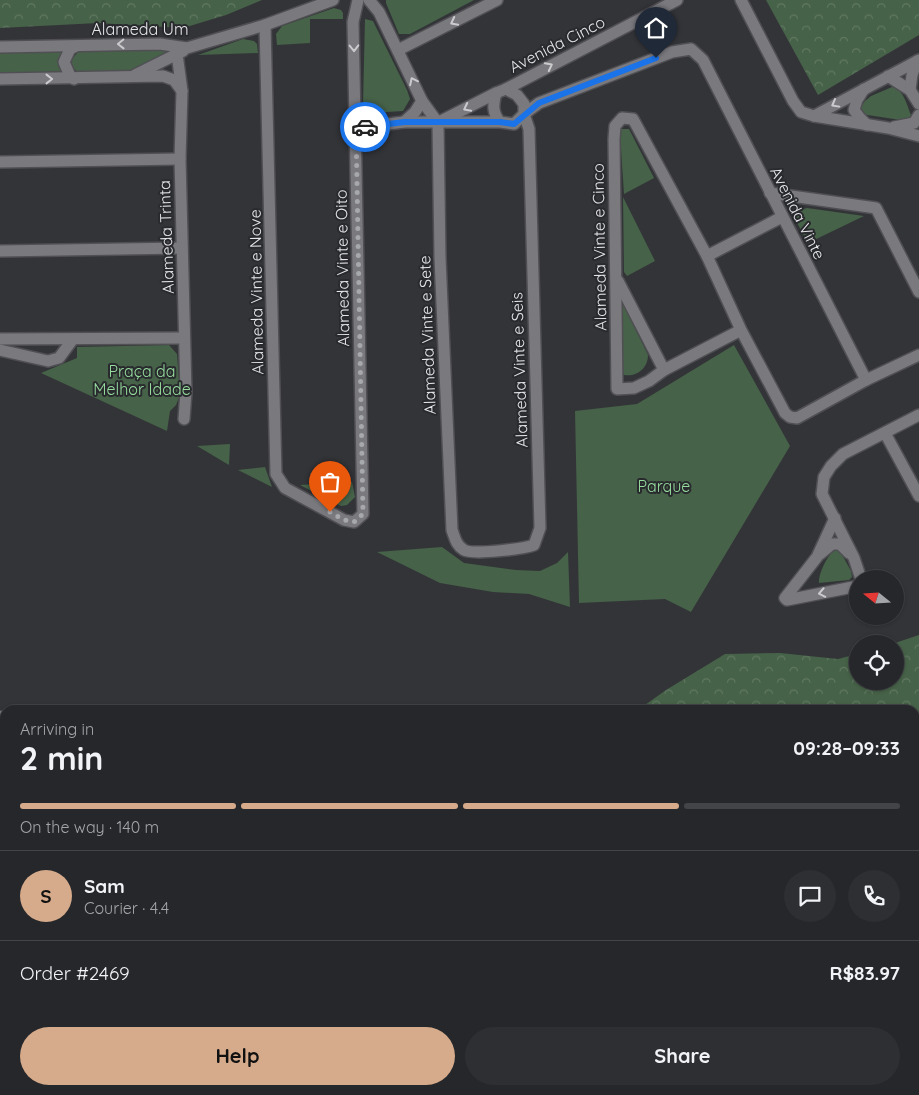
<!DOCTYPE html>
<html lang="en">
<head>
<meta charset="utf-8">
<style>
  :root { --surface:#26272a; --page:#2e2f32; --text:#f1f3f6; --muted:#a4a5a8; --line:#424447; --accent:#d6ab8b }
  body { margin:0; font-family:Quicksand,sans-serif; background:var(--page); color:var(--text); height:100vh; display:flex; flex-direction:column; font-size:19px; white-space:nowrap }
  * { box-sizing:border-box; margin:0 }
  p { font-size:16px; color:var(--muted) }
  .icon { flex:none; width:28px; height:28px; fill:none; stroke:currentColor; stroke-width:2; stroke-linecap:round; stroke-linejoin:round }
  .map { position:relative; flex:1; overflow:hidden }
  .drawer { position:absolute; left:0px; top:705px; width:920px; height:390px; display:flex; flex-direction:column; background:var(--surface); border-radius:15px 15px 0 0; box-shadow:0 1px 4px #0004,0 0 0 1px var(--line) }
  .drawer>* { flex:none }
  .needle { width:32px; rotate:288deg }
  .buttons { position:absolute; left:849px; top:570px; display:grid; gap:10px }
  .buttons a { display:grid; place-items:center; width:55px; height:55px; border-radius:50%; background:var(--surface); box-shadow:0 1px 4px #0004,0 0 0 1px var(--line); font-size:25px }
  .pin { position:absolute; display:grid; place-items:center; width:42px; height:42px; color:#fff; margin:-51px -21px; border-radius:50% 50% 50% 0; rotate:-45deg; box-shadow:0 0 5px #0007 }
  .pin .icon { rotate:45deg }
  .courier { position:absolute; display:grid; place-items:center; width:50px; height:50px; margin:-25px; border:4px solid #1a73e8; border-radius:50%; background:#fff; color:#222; box-shadow:0 1px 6px #0007 }
  .overview em { font-style:normal; font-weight:700 }
  .overview div { display:flex; flex-direction:column-reverse }
  .overview { display:flex; align-items:center; justify-content:space-between; height:85px; padding:0 20px }
  h1 { font-size:32px; font-weight:700; line-height:38px }
  .bar { display:grid; grid-template-columns:repeat(4,1fr); gap:8px 5px; align-content:center; height:60px; padding:0 20px }
  .bar i { height:6px; border-radius:4px; background:var(--line) }
  .bar .on { background:var(--accent) }
  .bar p { grid-column:span 4 }
  .line { display:flex; align-items:center; gap:12px; padding:0 20px; border-top:1px solid var(--line) }
  .line div { flex:1 }
  .round { display:grid; place-items:center; flex:none; width:52px; height:52px; border-radius:26px; background:var(--page) }
  .action { display:flex; gap:10px; margin-top:auto; padding:10px 20px }
  .action a { flex:1; height:58px; border-radius:30px; background:var(--accent); color:#111; font-size:20px; font-weight:700; line-height:58px; text-align:center }
  .action a+a { background:var(--page); color:var(--text) }
  .map>svg:first-child { display:block }
</style>
</head>
<body>
<div class="map">
<svg width="919" height="1095" viewBox="0 0 919 1095">
  <defs>
    <pattern id="forest-crowns" width="20" height="18" patternUnits="userSpaceOnUse" patternTransform="scale(1.25)"><rect width="20" height="18" fill="#466248"/><path d="M2 6a3 3 0 1 1 6 0M12 15a3 3 0 1 1 6 0" fill="none" stroke="#617862"/></pattern>
  </defs>
  <rect width="100%" height="100%" fill="#333438"/>
  <!-- forest -->
  <g fill="url(#forest-crowns)">
    <polygon points="0,0 262,0 226,15 183,28 98,23 0,28"/>
    <polygon points="766,0 919,0 919,35 818,95"/>
    <polygon points="919,635 919,827 915,827 915,710 638,710 666,690 725,654 780,653 838,659 857,654 858,681 895,681 895,644 892,644"/>
  </g>
  <!-- green -->
  <g fill="#466248">
    <polygon points="386,0 474,0 410,34 399,34 386,3"/>
    <polygon points="334,8 341,10 343,13 343,19 310,19 310,43 277,45 276,34 282,26"/>
    <polygon points="365,19 373,21 407,90 410,99 403,111 371,113 364,109 363,104"/>
    <polygon points="243,39 254,41 257,44 258,53 198,55"/>
    <path d="M160,48L167,52L135,72L82,74C75,71 72,68 71,60L80,50Z"/>
    <polygon points="62,50 59,65 63,74 0,75 0,52"/>
    <path d="M892,87C903,88 907,105 911,115L910,119L907,121L861,114L859,109L865,101L871,96Z"/>
    <polygon points="621,129 629,129 654,178 624,194 620,134"/>
    <polygon points="623,197 655,261 627,276 624,272"/>
    <path d="M807,208L864,216L808,243L795,219C797,211 800,210 807,208Z"/>
    <path d="M621,305L624,306L648,355C648,368 637,377 624,375L622,372Z"/>
    <polygon points="169,345 177,354 180,395 176,405 170,411 167,431 41,373 77,358 77,347"/>
    <polygon points="734,345 790,446 691,612 665,599 579,603 575,411 637,404"/>
    <polygon points="230,444 229,465 197,446"/>
    <polygon points="265,467 272,487 238,470"/>
    <polygon points="352,482 355,497 347,505 341,506 300,485"/>
    <polygon points="442,547 464,563 516,570 540,571 557,563 568,552 570,607 529,594 493,592 440,583 377,552"/>
    <path d="M835,549L840,551L851,571L852,577L849,580L819,583C818,573 828,555 835,549Z"/>
  </g>
  <g fill="none" stroke-linecap="round" stroke-linejoin="round">
    <defs>
      <g id="minor">
        <polyline points="369,0 379,12 422,101 438,123"/>
        <polyline points="741,0 793,101 801,112 814,116 888,128 919,136"/>
        <polyline points="265,25 276,474 285,488 344,520 354,522 363,514 353,22 358,0"/>
        <polyline points="0,47 160,44 187,48 265,25 333,0"/>
        <polyline points="398,50 497,0"/>
        <polyline points="177,54 182,91 180,159 186,392 184,419"/>
        <polyline points="135,75 183,51"/>
        <polyline points="888,76 910,90 919,104"/>
        <polyline points="0,79 163,76 174,80 182,91"/>
        <polyline points="74,79 70,76 64,62 70,49 76,46"/>
        <polyline points="506,89 677,0"/>
        <polyline points="864,89 857,100 854,110 860,118 867,125"/>
        <polyline points="910,90 912,75 917,61"/>
        <polyline points="814,116 919,60"/>
        <polyline points="441,121 496,93"/>
        <polyline points="404,122 415,112 422,101"/>
        <path d="M438,123L440,258L452,530C455,538 456,545 464,550C473,555 523,549 534,545L540,528L529,129L524,114L539,103L672,52L691,49L703,60L866,380"/>
        <polyline points="894,127 914,123 919,115"/>
        <path d="M356,128L404,122H500L514,124L524,114V104L517,95L506,89L496,93C493,105 492,112 500,122"/>
        <polyline points="0,162 180,159"/>
        <polyline points="770,193 876,208 919,292"/>
        <polyline points="0,251 182,248"/>
        <polyline points="707,256 782,217"/>
        <polyline points="618,281 664,370"/>
        <polyline points="741,330 664,370 649,381 634,388 617,389 614,139 615,126 622,118 633,119 707,256 741,330 785,413 790,417 797,418 866,380 919,355"/>
        <polyline points="0,339 184,338"/>
        <polyline points="0,350 48,361 59,358 73,339"/>
        <polyline points="885,433 919,496"/>
        <polyline points="835,518 817,557 785,598 787,600 858,586"/>
        <polyline points="820,554 832,544 840,544 849,553"/>
        <polyline points="861,579 854,558 822,494 824,477 831,466 843,454 919,415"/>
        <polyline points="0,1031 5,1033"/>
        <polyline points="182,1090 197,1095"/>
        <polyline points="27,1095 27,1090"/>
        <polyline points="101,1095 102,1090"/>
        <polyline points="593,1095 599,1090"/>
      </g>
      <g id="tertiary">
        <polyline points="0,718 5,719"/>
        <polyline points="915,967 919,967"/>
      </g>
    </defs>
    <!-- minor casing -->
    <use href="#minor" stroke="#505054" stroke-width="14"/>
    <!-- tertiary casing -->
    <use href="#tertiary" stroke="#505054" stroke-width="16"/>
    <!-- minor -->
    <use href="#minor" stroke="#79797e" stroke-width="11"/>
    <!-- tertiary -->
    <use href="#tertiary" stroke="#79797e" stroke-width="14"/>
  </g>
  <!-- one-way arrows -->
  <defs><path id="oneway-chevron" d="M-2-3.5L2.5 0L-2 3.5" fill="none" stroke-width="1.6" stroke-linecap="round" stroke-linejoin="round" transform="scale(1.25)"/></defs>
  <g stroke="#cbcbce">
    <use href="#oneway-chevron" transform="translate(454 22) rotate(153)"/>
    <use href="#oneway-chevron" transform="translate(121 44) rotate(179)"/>
    <use href="#oneway-chevron" transform="translate(354 48) rotate(89)"/>
    <use href="#oneway-chevron" transform="translate(549 66) rotate(-27)"/>
    <use href="#oneway-chevron" transform="translate(49 79)"/>
    <use href="#oneway-chevron" transform="translate(413 81) rotate(-116)"/>
    <use href="#oneway-chevron" transform="translate(835 104) rotate(151)"/>
    <use href="#oneway-chevron" transform="translate(467 108) rotate(153)"/>
    <use href="#oneway-chevron" transform="translate(822 593) rotate(169)"/>
  </g>
  <g fill="none" stroke-linecap="round" stroke-linejoin="round">
    <!-- done -->
    <polyline stroke="#a7a8ab" stroke-width="5" stroke-dasharray="0 9" points="330,512 344,520 354,522 363,514 356,128 365,127"/>
    <!-- route -->
    <polyline stroke="#1a73e8" stroke-width="6" points="365,127 404,122 500,122 514,124 539,103 656,58"/>
  </g>
  <g text-anchor="middle" dominant-baseline="central" stroke-width="4" stroke-linejoin="round" paint-order="stroke">
    <!-- street labels -->
    <g font-size="16" fill="#e6e6e9" stroke="#292a2e">
      <text x="140" y="29">Alameda Um</text>
      <text transform="translate(557 44) rotate(-27)">Avenida Cinco</text>
      <text transform="translate(798 213) rotate(63)">Avenida Vinte</text>
      <text transform="translate(166 237) rotate(-92)">Alameda Trinta</text>
      <text transform="translate(599 247) rotate(-91)">Alameda Vinte e Cinco</text>
      <text transform="translate(342 268) rotate(-91)">Alameda Vinte e Oito</text>
      <text transform="translate(256 292) rotate(-91)">Alameda Vinte e Nove</text>
      <text transform="translate(427 335) rotate(-92)">Alameda Vinte e Sete</text>
      <text transform="translate(519 370) rotate(-92)">Alameda Vinte e Seis</text>
    </g>
    <!-- park labels -->
    <g font-size="16" fill="#96dd9e" stroke="#292a2e">
      <text x="142" y="371">Praça da<tspan x="142" dy="18">Melhor Idade</tspan></text>
      <text x="664" y="486">Parque</text>
    </g>
  </g>
</svg>
<div class="buttons">
<a><svg class="needle" viewBox="-14 -14 28 28"><path d="M0-13l5 13h-10z" fill="#e53935"/><path d="M0 13l5-13h-10z" fill="#a4a5a8"/></svg></a>
<a><svg class="icon" aria-label="locate" viewBox="0 0 24 24"><circle cx="12" cy="12" r="6"/><path d="M12 2v4M12 18v4M2 12h4M18 12h4"/></svg></a>
</div>
<div class="pin" style="left:330px;top:512px;background:#ea580c"><svg class="icon" aria-label="bag" viewBox="0 0 24 24"><path d="M5 8h14l-1 12H6zM9 8a3 3 0 0 1 6 0"/></svg></div>
<div class="pin" style="left:656px;top:58px;background:#1f2937"><svg class="icon" aria-label="home" viewBox="0 0 24 24"><path d="M3 11l9-7 9 7M6 9v11h12V9"/></svg></div>
<div class="courier" style="left:365px;top:127px"><svg class="icon" aria-label="car" viewBox="0 0 24 24"><path d="M5 17H2v-5l4-1 3-4h7l3 4 3 1v5h-3M9 17h6M6 11h13"/><circle cx="7" cy="17" r="2"/><circle cx="17" cy="17" r="2"/></svg></div>
<section class="drawer">
<div class="overview"><div><h1>2 min</h1><p>Arriving in</p></div><em>09:28–09:33</em></div>
<div class="bar"><i class="on"></i><i class="on"></i><i class="on"></i><i></i><p>On the way · 140 m</p></div>
<div class="line" style="height:90px"><b class="round" style="background:var(--accent);color:#111">S</b><div><b>Sam</b><p>Courier · 4.4</p></div><a class="round"><svg class="icon" aria-label="chat" viewBox="0 0 24 24"><path d="M4 5h16v11H9l-5 4z"/></svg></a><a class="round"><svg class="icon" aria-label="phone" viewBox="0 0 24 24"><path d="M5 4h4l2 5-3 2q2 4 5 5l2-3 5 2v4C11 20 4 13 5 4z"/></svg></a></div>
<div class="line" style="height:65px"><div>Order #2469</div><b>R$83.97</b></div>
<div class="action"><a>Help</a><a>Share</a></div>
</section>
</div>
</body>
</html>
